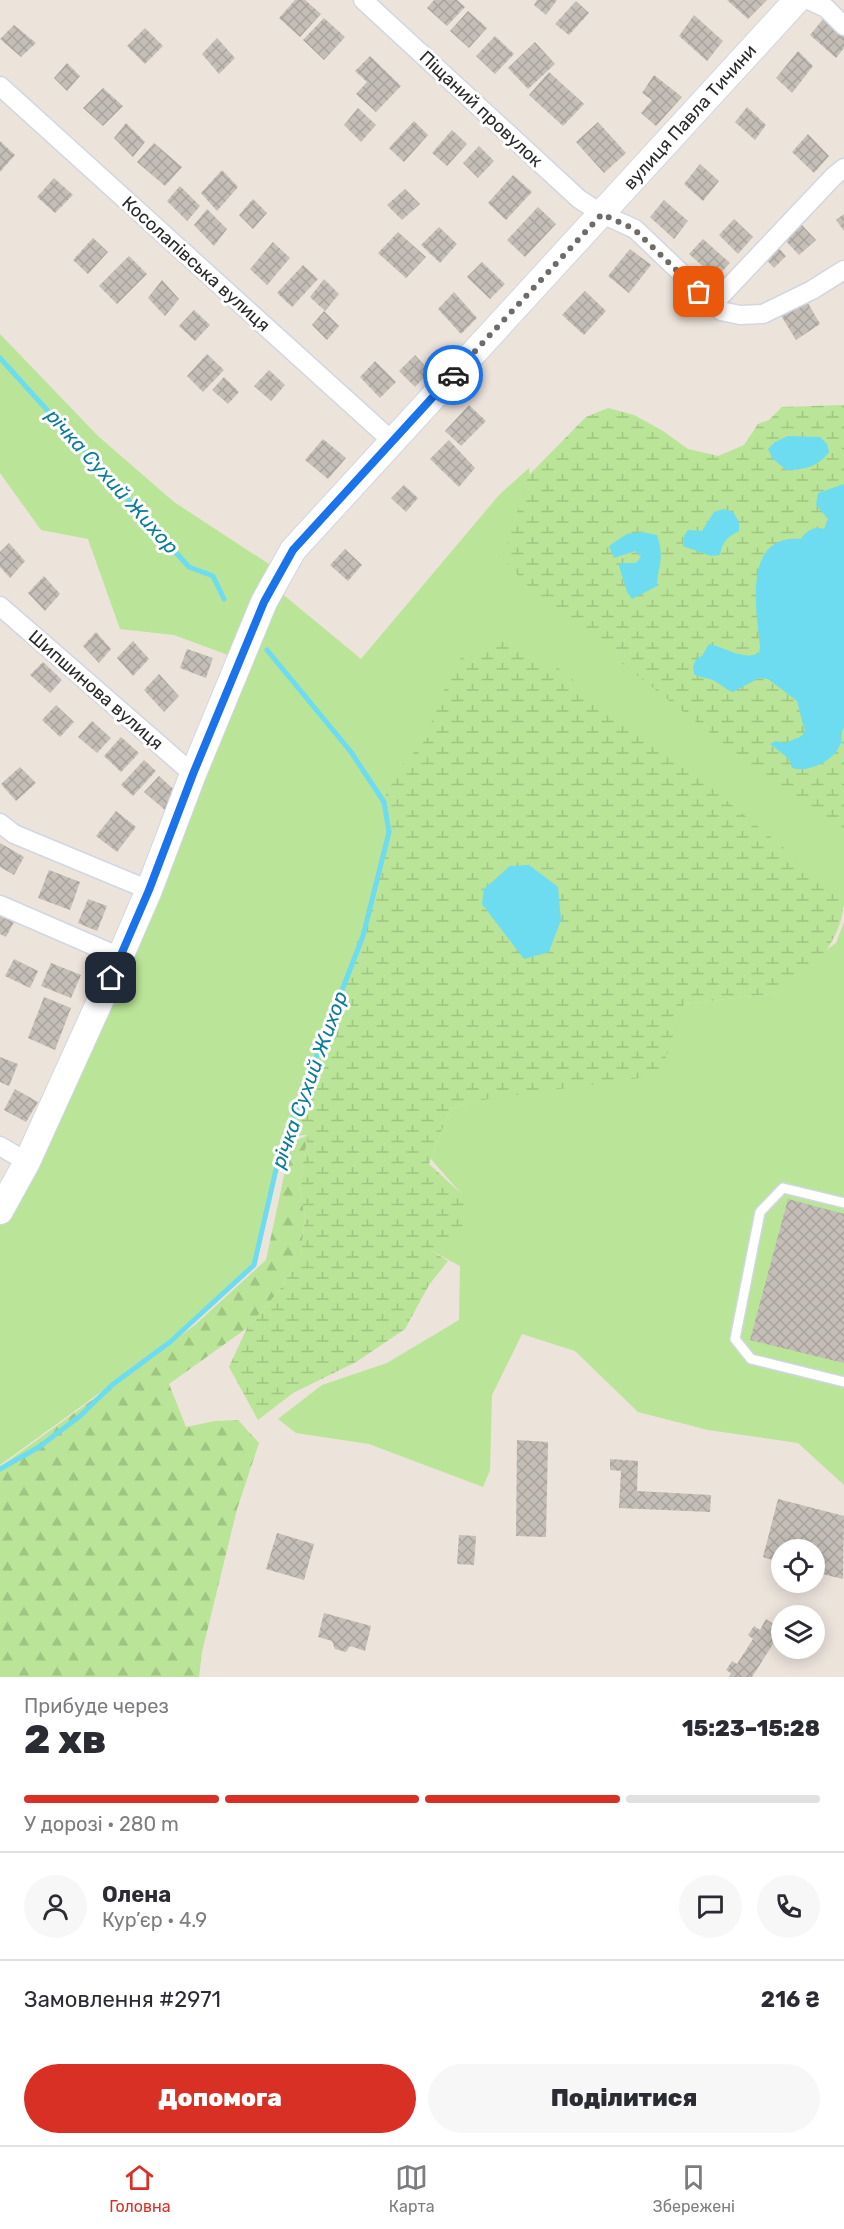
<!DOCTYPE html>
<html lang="uk">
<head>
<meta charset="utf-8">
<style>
  :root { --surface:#fff; --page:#f7f7f7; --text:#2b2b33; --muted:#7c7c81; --line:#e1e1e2; --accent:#d93025 }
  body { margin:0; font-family:Rubik,sans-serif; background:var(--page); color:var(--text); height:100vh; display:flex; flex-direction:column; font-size:22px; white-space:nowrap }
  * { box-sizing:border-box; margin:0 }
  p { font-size:20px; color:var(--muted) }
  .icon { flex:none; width:33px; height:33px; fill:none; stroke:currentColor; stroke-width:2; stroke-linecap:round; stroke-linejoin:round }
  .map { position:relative; height:1677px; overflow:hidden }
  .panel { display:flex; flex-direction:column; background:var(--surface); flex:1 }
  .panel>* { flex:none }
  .fabs { position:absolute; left:771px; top:1539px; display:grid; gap:12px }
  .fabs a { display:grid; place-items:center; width:54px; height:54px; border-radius:50%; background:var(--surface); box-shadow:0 3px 15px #0003; font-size:30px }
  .pin { position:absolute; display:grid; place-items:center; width:51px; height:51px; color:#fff; margin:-26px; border-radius:12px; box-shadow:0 3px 9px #0006 }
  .courier { position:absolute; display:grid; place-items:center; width:60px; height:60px; margin:-30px; border:4px solid #1a73e8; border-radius:50%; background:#fff; color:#222; box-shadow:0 2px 8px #0007 }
  .head em { font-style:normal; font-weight:800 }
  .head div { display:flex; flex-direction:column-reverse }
  .head { display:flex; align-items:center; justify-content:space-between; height:102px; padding:0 24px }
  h1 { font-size:39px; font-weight:800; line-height:45px }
  .bar { display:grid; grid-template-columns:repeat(4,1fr); gap:9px 6px; align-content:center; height:72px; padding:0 24px }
  .bar i { height:8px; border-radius:4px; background:var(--line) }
  .bar .active { background:var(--accent) }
  .bar p { grid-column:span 4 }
  .line { display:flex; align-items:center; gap:15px; padding:0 24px; border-top:2px solid var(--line) }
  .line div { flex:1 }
  .round { display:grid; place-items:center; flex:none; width:63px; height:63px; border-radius:32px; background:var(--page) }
  .action { display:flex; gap:12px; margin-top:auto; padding:12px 24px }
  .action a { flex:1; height:69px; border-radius:36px; background:var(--accent); color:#fff; font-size:24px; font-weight:800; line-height:69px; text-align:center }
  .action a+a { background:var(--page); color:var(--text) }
  .menu { display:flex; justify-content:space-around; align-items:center; height:84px; border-top:2px solid var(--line); background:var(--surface); font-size:16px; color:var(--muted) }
  .menu a { display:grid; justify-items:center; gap:3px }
  .menu .active { color:var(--accent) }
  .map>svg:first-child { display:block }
</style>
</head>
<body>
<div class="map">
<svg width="844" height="1677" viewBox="0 0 844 1677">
  <defs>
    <pattern id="forest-firs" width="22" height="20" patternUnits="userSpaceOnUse" patternTransform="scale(1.5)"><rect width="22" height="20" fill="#bae497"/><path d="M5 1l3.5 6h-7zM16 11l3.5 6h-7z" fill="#a0c482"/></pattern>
    <pattern id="wetland-marsh" width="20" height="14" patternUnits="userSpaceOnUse" patternTransform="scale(1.5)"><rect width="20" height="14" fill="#bae497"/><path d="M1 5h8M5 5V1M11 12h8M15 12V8" fill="none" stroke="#a0c482"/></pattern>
    <pattern id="building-cross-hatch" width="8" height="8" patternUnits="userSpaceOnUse" patternTransform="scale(1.5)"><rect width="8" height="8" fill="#c4beb7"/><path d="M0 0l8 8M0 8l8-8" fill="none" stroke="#a9a39e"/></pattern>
  </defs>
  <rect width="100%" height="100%" fill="#ece3db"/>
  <!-- grass -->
  <g fill="#bae497">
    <polygon points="0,334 98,436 174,502 281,572 274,587 361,659 499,495 529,468 538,580 844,815 844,907 428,737 390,816 383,860 363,936 281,1148 254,1265 148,1358 0,1465 0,1211 237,653 228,655 174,635 120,629 88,539 41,530 0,473"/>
    <polygon points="844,922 844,1485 798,1443 708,1430 638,1412 575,1351 522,1334 492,1395 490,1470 483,1487 369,1444 296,1433 278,1419 322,1385 387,1363 459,1320 460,1266 430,1250 465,1198 431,1159 450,1109 475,1101 684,1004 779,993 801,968 836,943"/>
  </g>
  <!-- forest -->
  <polygon fill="url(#forest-firs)" points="308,1135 299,1186 305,1217 301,1254 279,1291 247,1328 169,1384 186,1427 215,1421 238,1420 259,1443 237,1509 202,1652 199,1677 0,1677 0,1467 195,1325 266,1260 291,1143"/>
  <!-- wetland -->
  <g fill="url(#wetland-marsh)">
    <polygon points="844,405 844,838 541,600 503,559 528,476 586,417 608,408 634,415 663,431 688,449 718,456 744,445 758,424 769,420 782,407"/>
    <path d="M498,639L554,665L702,780L832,888C835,893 841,898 843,903C844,927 826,953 812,968L802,969L779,993L684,1004L660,1075L475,1101L450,1109L429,1164L466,1198L462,1228L430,1250L448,1261L429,1285L405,1329L356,1362L293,1393L258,1420L229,1367L247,1328L279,1291L301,1254L305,1217L299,1186L308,1135L285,1136L338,1001L380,869L390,821L384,802L391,777L428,737L436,705L461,658Z"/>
  </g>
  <!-- water -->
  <g fill="#6ddcf0">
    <path d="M788,436L820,437L827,444L829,452C819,466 802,471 786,470L772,458L768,449L775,442Z"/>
    <path d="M844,484V727C840,733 843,739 840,745C834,761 808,773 792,768L789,759L770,744L776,741L785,743L800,737L805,732L797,701L768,679L759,678L733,692C724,689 718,681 710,679C703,677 700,678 694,674L693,667L696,659L702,656L709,644C725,647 743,661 759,653L760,647C757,611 741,534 801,539C806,531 814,526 824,529L828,519L816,505L818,493Z"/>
    <path d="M724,509L733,512L739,522V531C727,537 722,542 720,555L711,556L683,546L684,536L688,530L702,531L714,512Z"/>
    <path d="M642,532L657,535C665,560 658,564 657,586L632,599L627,592L619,566L620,563H636L641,557L635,551L614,558L609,546L627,534Z"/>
    <polygon points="529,865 558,887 561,920 549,952 524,959 482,904 484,889 510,866"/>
  </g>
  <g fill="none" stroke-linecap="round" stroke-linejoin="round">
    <!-- stream -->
    <g stroke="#6ddcf0" stroke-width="5">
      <polyline points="0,358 189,567 213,576 224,599"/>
      <polyline points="0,1469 39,1447 80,1416 112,1385 170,1342 254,1265 281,1148 363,936 389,832 384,802 351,752 267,650"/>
    </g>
  </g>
  <!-- building -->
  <g fill="url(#building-cross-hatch)">
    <polygon points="295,0 305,0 321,14 300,37 279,18"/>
    <polygon points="434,0 457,0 465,7 447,26 427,8"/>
    <polygon points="537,0 557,0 546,15 534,5"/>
    <polygon points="727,0 767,0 748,19"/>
    <polygon points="576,1 589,13 569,35 555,24"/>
    <polygon points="468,11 487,28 469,48 450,31"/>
    <polygon points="828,13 844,30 844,48 836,58 810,35"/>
    <polygon points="694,15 723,41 707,61 679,36"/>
    <polygon points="324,18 345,37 324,60 303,40"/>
    <polygon points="14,25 36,43 21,57 0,39"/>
    <polygon points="145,28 163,46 145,64 127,46"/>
    <polygon points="495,36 514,54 495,74 476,56"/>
    <polygon points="217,38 235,58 219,74 202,54"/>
    <polygon points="535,42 555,64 528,89 508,68"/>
    <polygon points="798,51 813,66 792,93 776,78"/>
    <polygon points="370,56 401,86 376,112 356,94 367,82 355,71"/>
    <polygon points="67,63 80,76 67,91 54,78"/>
    <polygon points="549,72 584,104 563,126 529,95"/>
    <polygon points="654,75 682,97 656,126 641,113 652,100 642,93"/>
    <polygon points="103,88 123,106 103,126 83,108"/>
    <polygon points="747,107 766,125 755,140 735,122"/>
    <polygon points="358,108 376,125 361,142 344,125"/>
    <polygon points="414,121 428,135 404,162 389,148"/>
    <polygon points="598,122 626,153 604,173 576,142"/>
    <polygon points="126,123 145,142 133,157 114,138"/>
    <polygon points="452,130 467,144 447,166 432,153"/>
    <polygon points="808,134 829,156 814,173 792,152"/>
    <polygon points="0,141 15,155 0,172"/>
    <polygon points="154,143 182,167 165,186 137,162"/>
    <polygon points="479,146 494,161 478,178 463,163"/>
    <polygon points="700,164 719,181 703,201 684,184"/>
    <polygon points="222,170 238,187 217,211 201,193"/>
    <polygon points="513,175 532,192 506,220 488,203"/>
    <polygon points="54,178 73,195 55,213 37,197"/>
    <polygon points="180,186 200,206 187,221 167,201"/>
    <polygon points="405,189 420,204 402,220 387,205"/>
    <polygon points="253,199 267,213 253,229 239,215"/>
    <polygon points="664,200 688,221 674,239 650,217"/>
    <polygon points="538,207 556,224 525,257 507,240"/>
    <polygon points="207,209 227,229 214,246 194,225"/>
    <polygon points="844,214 844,231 836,220"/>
    <polygon points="734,219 753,237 738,254 719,235"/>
    <polygon points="799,222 816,240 799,255 783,238"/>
    <polygon points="439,227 457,244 440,263 421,245"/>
    <polygon points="398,232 426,257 406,278 378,253"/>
    <polygon points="93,238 108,252 88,274 73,260"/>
    <polygon points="703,239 730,263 716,278 689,254"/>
    <polygon points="273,242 290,258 267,285 250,269"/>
    <polygon points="775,244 786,256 774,268 763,256"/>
    <polygon points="630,249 651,265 629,293 608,276"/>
    <polygon points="129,256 147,274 117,304 99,286"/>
    <polygon points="482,262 505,284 490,299 467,277"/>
    <polygon points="303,265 318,279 292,307 277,293"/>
    <polygon points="324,279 339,294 325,311 310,297"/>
    <polygon points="162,280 179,299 165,316 148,298"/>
    <polygon points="585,291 606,311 584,335 562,315"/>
    <polygon points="454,292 477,318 461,334 438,309"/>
    <polygon points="805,298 820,324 796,340 780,314"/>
    <polygon points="194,310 210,325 195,341 179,326"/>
    <polygon points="324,311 339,326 327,340 312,325"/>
    <polygon points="207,354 224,370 203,392 187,376"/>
    <polygon points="415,355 430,371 415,387 399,371"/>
    <polygon points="375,361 396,382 380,398 360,377"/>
    <polygon points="269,370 285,385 271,401 254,386"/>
    <polygon points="224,377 239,392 228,404 212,390"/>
    <polygon points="469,405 486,421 461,446 445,431"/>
    <polygon points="323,439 346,458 328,479 305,460"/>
    <polygon points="449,440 475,468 459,487 430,459"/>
    <polygon points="404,485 418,498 406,512 391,498"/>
    <polygon points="9,543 25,561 10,578 0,567 0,552"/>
    <polygon points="345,549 362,565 348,581 330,565"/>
    <polygon points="44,576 60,594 45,611 28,593"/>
    <polygon points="96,632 111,649 99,663 83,646"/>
    <polygon points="133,641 149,659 133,676 117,658"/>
    <polygon points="187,649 213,658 206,678 180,668"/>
    <polygon points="43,662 62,680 50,693 30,675"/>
    <polygon points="159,674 179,696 164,712 144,690"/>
    <polygon points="56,705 74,722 60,737 42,720"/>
    <polygon points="92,721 111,738 97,753 78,737"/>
    <polygon points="121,737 139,753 121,772 104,756"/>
    <polygon points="144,760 156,771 133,796 121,785"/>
    <polygon points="20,767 36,783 16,801 1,784"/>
    <polygon points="159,776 179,794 165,810 144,792"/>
    <polygon points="116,811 136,827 117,852 96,836"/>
    <polygon points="0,843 24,857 14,875 0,867"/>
    <polygon points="49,870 80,882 70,910 38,898"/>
    <polygon points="88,899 107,906 97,931 78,923"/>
    <polygon points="0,913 15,920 6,937 0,934"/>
    <polygon points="14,959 38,971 30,988 5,976"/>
    <polygon points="51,963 81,975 71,998 41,986"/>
    <polygon points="44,997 71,1008 55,1050 28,1038"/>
    <polygon points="0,1057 18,1064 9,1086 0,1082"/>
    <polygon points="15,1089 38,1102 26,1122 4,1110"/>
    <polygon points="788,1199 844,1214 844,1363 750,1340"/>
    <polygon points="517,1440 548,1442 546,1537 516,1536"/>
    <polygon points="610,1459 638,1461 637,1491 711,1495 710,1512 619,1508 621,1471 610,1470"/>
    <polygon points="778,1499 844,1516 843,1579 814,1572 814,1550 782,1550 782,1563 763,1557"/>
    <polygon points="277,1533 314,1544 304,1580 266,1569"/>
    <polygon points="459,1535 476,1536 474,1565 457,1564"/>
    <polygon points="324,1613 371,1626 365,1651 350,1646 346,1652 335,1649 332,1641 318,1637"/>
    <polygon points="766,1619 782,1630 752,1677 729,1677 731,1673 726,1670 732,1661 737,1664 753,1639 748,1635 754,1626 760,1630"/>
  </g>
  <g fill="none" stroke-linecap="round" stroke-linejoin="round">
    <defs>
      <polyline id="service" points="844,1203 783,1188 760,1212 735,1339 751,1359 844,1382"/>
      <g id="minor">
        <polyline points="363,0 579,199 602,214 635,229 721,311 740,315 763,314 812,290 844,270"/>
        <polyline points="809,0 826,8 844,26"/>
        <polyline points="0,86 392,441"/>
        <polyline points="713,304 834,176 844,168"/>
        <polyline points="0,606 193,774"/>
        <polyline points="0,823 14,834 149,890"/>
        <polyline points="0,905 120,957"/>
        <polyline points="0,1146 27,1162"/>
      </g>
      <polyline id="secondary" points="0,1211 27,1162 120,957 149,890 193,774 264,602 293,550 797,0"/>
    </defs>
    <!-- service casing -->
    <use href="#service" stroke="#d1d6e3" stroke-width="12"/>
    <!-- minor casing -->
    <use href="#minor" stroke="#d1d6e3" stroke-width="21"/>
    <!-- secondary casing -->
    <use href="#secondary" stroke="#d1d6e3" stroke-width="28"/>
    <!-- service -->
    <use href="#service" stroke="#fff" stroke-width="9"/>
    <!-- minor -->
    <use href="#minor" stroke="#fff" stroke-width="18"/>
    <!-- secondary -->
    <use href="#secondary" stroke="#fff" stroke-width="26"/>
  </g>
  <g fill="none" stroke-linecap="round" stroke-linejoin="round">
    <!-- done -->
    <polyline stroke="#6e6b68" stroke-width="6" stroke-dasharray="0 10.8" points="453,375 602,214 634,229 699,292"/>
    <!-- route -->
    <polyline stroke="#1a73e8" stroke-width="8" points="111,978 149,890 193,774 264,602 293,550 453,375"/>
  </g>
  <g text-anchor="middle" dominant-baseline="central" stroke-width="6" stroke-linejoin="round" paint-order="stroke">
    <!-- street labels -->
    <g font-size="18" fill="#2a2a2a" stroke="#fff">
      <text transform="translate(481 109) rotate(43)">Піщаний провулок</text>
      <text transform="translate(690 117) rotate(-48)">вулиця Павла Тичини</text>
      <text transform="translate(196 264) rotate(42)">Косолапівська вулиця</text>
      <text transform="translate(96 690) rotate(41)">Шипшинова вулиця</text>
    </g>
    <!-- water labels -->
    <g font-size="20" font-style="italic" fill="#0c7a9c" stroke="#fff">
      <text transform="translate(112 481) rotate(48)">річка Сухий Жихор</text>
      <text transform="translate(309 1080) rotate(-70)">річка Сухий Жихор</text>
    </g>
  </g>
</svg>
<div class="fabs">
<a><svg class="icon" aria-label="locate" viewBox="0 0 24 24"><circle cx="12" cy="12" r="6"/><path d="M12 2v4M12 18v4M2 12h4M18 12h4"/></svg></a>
<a><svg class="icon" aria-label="layers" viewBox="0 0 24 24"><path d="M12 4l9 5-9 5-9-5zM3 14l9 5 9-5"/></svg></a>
</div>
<div class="pin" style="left:699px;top:292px;background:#ea580c"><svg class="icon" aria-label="bag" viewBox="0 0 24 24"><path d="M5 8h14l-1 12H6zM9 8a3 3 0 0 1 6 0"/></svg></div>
<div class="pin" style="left:111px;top:978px;background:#1f2937"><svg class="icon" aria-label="home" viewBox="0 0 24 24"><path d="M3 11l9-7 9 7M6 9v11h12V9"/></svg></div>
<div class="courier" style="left:453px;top:375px"><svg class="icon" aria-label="car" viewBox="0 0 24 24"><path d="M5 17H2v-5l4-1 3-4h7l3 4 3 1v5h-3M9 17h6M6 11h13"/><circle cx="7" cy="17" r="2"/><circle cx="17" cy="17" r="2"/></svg></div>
</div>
<section class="panel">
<div class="head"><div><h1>2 хв</h1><p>Прибуде через</p></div><em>15:23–15:28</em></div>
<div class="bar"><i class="active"></i><i class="active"></i><i class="active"></i><i></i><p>У дорозі · 280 m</p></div>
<div class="line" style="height:108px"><a class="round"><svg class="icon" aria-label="person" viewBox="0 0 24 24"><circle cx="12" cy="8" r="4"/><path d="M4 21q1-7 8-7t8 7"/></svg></a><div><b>Олена</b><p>Кур’єр · 4.9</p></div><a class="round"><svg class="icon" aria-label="chat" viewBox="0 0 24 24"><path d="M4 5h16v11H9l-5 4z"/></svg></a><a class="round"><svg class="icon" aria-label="phone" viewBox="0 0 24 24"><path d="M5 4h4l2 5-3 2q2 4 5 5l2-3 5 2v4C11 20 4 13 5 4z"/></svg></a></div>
<div class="line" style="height:78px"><div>Замовлення #2971</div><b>216 ₴</b></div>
<div class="action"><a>Допомога</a><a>Поділитися</a></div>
</section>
<nav class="menu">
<a class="active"><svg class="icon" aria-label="home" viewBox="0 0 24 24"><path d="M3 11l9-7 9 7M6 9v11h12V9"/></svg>Головна</a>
<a><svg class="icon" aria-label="map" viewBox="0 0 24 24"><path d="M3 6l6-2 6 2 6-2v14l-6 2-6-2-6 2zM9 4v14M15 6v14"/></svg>Карта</a>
<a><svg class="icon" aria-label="saved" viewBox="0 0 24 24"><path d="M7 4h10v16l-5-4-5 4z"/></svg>Збережені</a>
</nav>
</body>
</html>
